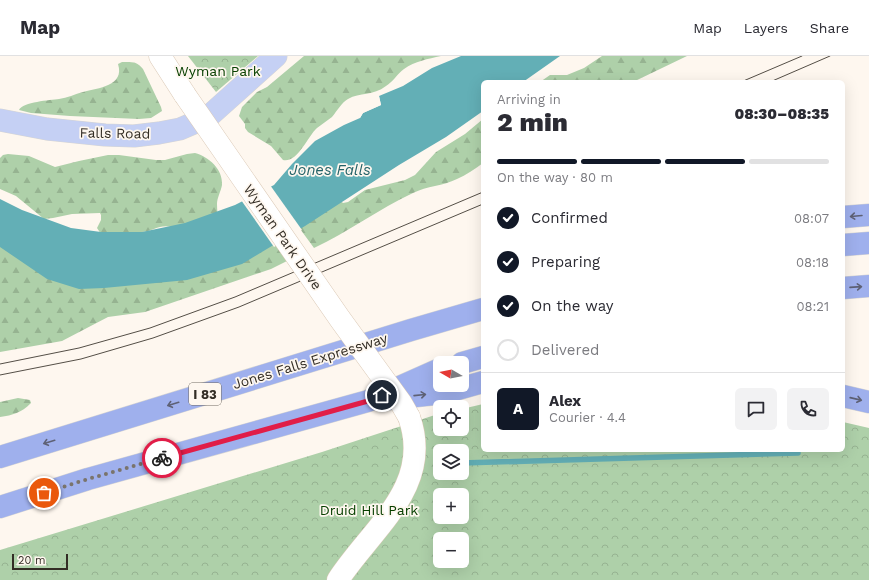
<!DOCTYPE html>
<html lang="en">
<head>
<meta charset="utf-8">
<style>
  :root { --surface:#fff; --page:#f2f2f3; --text:#2b2b33; --muted:#7c7c81; --line:#e1e1e2; --accent:#111827 }
  body { margin:0; font-family:"Work Sans",sans-serif; background:var(--page); color:var(--text); height:100vh; display:flex; flex-direction:column; font-size:15px; white-space:nowrap }
  * { box-sizing:border-box; margin:0 }
  p { font-size:13px; color:var(--muted) }
  .icon { flex:none; width:22px; height:22px; fill:none; stroke:currentColor; stroke-width:2; stroke-linecap:round; stroke-linejoin:round }
  .map { position:relative; flex:1; overflow:hidden }
  .drawer { position:absolute; left:481px; top:24px; width:364px; height:372px; display:flex; flex-direction:column; background:var(--surface); border-radius:6px; box-shadow:0 4px 16px #0002 }
  .drawer>* { flex:none }
  .needle { width:26px; rotate:279deg }
  .fabs { position:absolute; left:433px; top:300px; display:grid; gap:8px }
  .fabs a { display:grid; place-items:center; width:36px; height:36px; border-radius:6px; background:var(--surface); box-shadow:0 4px 16px #0002; font-size:20px }
  .scale { position:absolute; left:12px; bottom:10px; width:56px; box-sizing:border-box; padding-left:4px; border:2px solid #332d25; border-top:0; font-size:11px; line-height:14px; white-space:nowrap; color:#332d25; -webkit-text-stroke:3px #fef7ef; paint-order:stroke }
  .pin { position:absolute; display:grid; place-items:center; width:34px; height:34px; color:#fff; margin:-17px; border:2px solid #fff; border-radius:50%; box-shadow:0 1px 4px #0007 }
  .courier { position:absolute; display:grid; place-items:center; width:40px; height:40px; margin:-20px; border:3px solid #e11d48; border-radius:50%; background:#fff; color:#222; box-shadow:0 1px 5px #0007 }
  .overview em { font-style:normal; font-weight:800 }
  .overview div { display:flex; flex-direction:column-reverse }
  .overview { display:flex; align-items:center; justify-content:space-between; height:68px; padding:0 16px }
  h1 { font-size:26px; font-weight:800; line-height:30px }
  .bar { display:grid; grid-template-columns:repeat(4,1fr); gap:6px 4px; align-content:center; height:48px; padding:0 16px }
  .bar i { height:5px; border-radius:3px; background:var(--line) }
  .bar .selected { background:var(--accent) }
  .bar p { grid-column:span 4 }
  .line { display:flex; align-items:center; gap:10px; padding:0 16px; border-top:1px solid var(--line) }
  .line div { flex:1 }
  .round { display:grid; place-items:center; flex:none; width:42px; height:42px; border-radius:6px; background:var(--page) }
  ol { padding:0 16px; list-style:none }
  li { display:flex; align-items:center; gap:12px; height:44px }
  li p { margin-inline-start:auto }
  li .icon { padding:4px; border-radius:50%; background:var(--accent); color:#fff; stroke-width:4 }
  li:last-child { color:var(--muted) }
  li i { width:22px; height:22px; border:2px solid var(--line); border-radius:50% }
  header { display:flex; align-items:center; gap:24px; box-sizing:border-box; height:56px; padding:0 20px; background:var(--surface); border-bottom:1px solid var(--line) }
  header strong { font-size:19px }
  nav { display:flex; gap:22px; margin-inline-start:auto; font-size:14px }
  .map>svg:first-child { display:block }
</style>
</head>
<body>
<header>
<strong>Map</strong>
<nav><a>Map</a><a>Layers</a><a>Share</a></nav>
</header>
<div class="map">
<svg width="869" height="524" viewBox="0 0 869 524">
  <defs>
    <pattern id="forest-firs" width="22" height="20" patternUnits="userSpaceOnUse"><rect width="22" height="20" fill="#aed0a9"/><path d="M5 1l3.5 6h-7zM16 11l3.5 6h-7z" fill="#96b391"/></pattern>
    <pattern id="park-crowns" width="20" height="18" patternUnits="userSpaceOnUse"><rect width="20" height="18" fill="#aed0a9"/><path d="M2 6a3 3 0 1 1 6 0M12 15a3 3 0 1 1 6 0" fill="none" stroke="#96b391"/></pattern>
  </defs>
  <rect width="100%" height="100%" fill="#fef7ef"/>
  <!-- forest -->
  <g fill="url(#forest-firs)">
    <path d="M304,0H441C428,3 415,5 404,13C397,18 393,26 386,30C373,40 360,36 348,43C342,46 337,55 332,61C327,65 322,68 317,72C307,81 298,107 283,104L271,90L248,76L245,72V68L239,60L242,51L257,36L267,31Z"/>
    <polygon points="602,0 687,0 633,26 540,26 550,19 567,19 584,12"/>
    <path d="M122,6C131,6 137,5 143,13L161,51L162,55L151,62L139,63L70,60L31,57L19,54C23,46 50,44 59,43C67,42 75,38 83,36C98,32 125,30 118,8Z"/>
    <path d="M483,63V107C475,113 466,119 457,123C443,130 427,130 413,137C379,153 348,176 314,192L295,166L338,142L343,147L348,146L365,134L405,124L415,119L436,96L465,78Z"/>
    <path d="M195,97C209,101 223,113 222,129C221,135 217,142 217,148C217,154 218,161 218,167L173,171C158,168 155,175 142,176C129,178 115,178 101,178L97,172L101,164V159L100,157L72,158L53,162L44,163L16,140L0,133V102L3,99L8,98L29,100L55,111L79,105L108,99H119L156,104H165L187,98Z"/>
    <polygon points="270,177 289,204 271,213 145,256 108,261 62,285 0,296 0,178"/>
    <path d="M18,342L30,344L31,347C21,357 13,359 0,361V346Z"/>
  </g>
  <!-- park -->
  <g fill="url(#park-crowns)" fill-rule="evenodd">
    <polygon points="188,0 258,0 216,36"/>
    <path d="M483,348V394H843V366L869,372V524H0V494L322,396L438,358H440V373H462V353ZM440,395H462V417H440ZM440,439H462V461H440ZM440,483H462V505H440Z"/>
  </g>
  <!-- water -->
  <polygon fill="#63afb6" points="461,0 560,0 523,26 483,26 483,55 446,81 399,109 305,170 242,208 187,224 104,232 79,233 47,223 0,191 0,143 22,154 71,172 101,176 142,176 185,167 235,149 274,129 292,108 315,85 344,69 360,62 363,57 381,49 379,40 403,30 432,12"/>
  <!-- pier -->
  <g fill="#fef7ef">
    <polygon points="377,40 379,40 381,49 363,57 360,62 358,61 362,55 379,48"/>
    <polygon points="270,129 302,174 274,191 241,144"/>
  </g>
  <g fill="none" stroke-linecap="round" stroke-linejoin="round">
    <!-- stream -->
    <polyline stroke="#63afb6" stroke-width="5.5" points="462,407 798,397"/>
    <defs>
      <g id="minor">
        <polyline points="160,0 185,39"/>
        <path d="M338,524C371,473 434,430 409,361"/>
      </g>
      <polyline id="major" points="0,64 47,73 105,79 134,80 159,77 180,73 208,61 276,0"/>
      <g id="highway">
        <polyline points="843,161 869,159"/>
        <polyline points="843,189 869,187"/>
        <polyline points="843,232 869,230"/>
        <polyline points="462,307 483,301"/>
        <polyline points="843,340 869,346"/>
        <polyline points="389,343 444,337 483,326"/>
        <polyline points="0,401 411,274 483,253"/>
        <polyline points="0,451 88,423 368,345 440,313"/>
      </g>
    </defs>
    <!-- minor casing -->
    <use href="#minor" stroke="#dbc9b6" stroke-width="23"/>
    <!-- major casing -->
    <use href="#major" stroke="#d6d5d3" stroke-width="23"/>
    <!-- highway casing -->
    <use href="#highway" stroke="#d6d5d3" stroke-width="23"/>
    <!-- minor -->
    <use href="#minor" stroke="#fff" stroke-width="22"/>
    <!-- major -->
    <use href="#major" stroke="#c5d0f4" stroke-width="22"/>
    <!-- highway -->
    <use href="#highway" stroke="#9fb0ed" stroke-width="22"/>
    <!-- tram -->
    <g stroke="#544e46" stroke-width="1">
      <polyline points="741,26 802,0"/>
      <polyline points="770,26 830,0"/>
      <polyline points="0,308 79,292 150,272 235,241 483,136"/>
      <polyline points="0,319 81,303 153,282 239,251 483,148"/>
    </g>
    <defs>
      <polyline id="minor-bridge" points="185,39 340,263 401,347 409,361"/>
    </defs>
    <!-- minor-bridge casing -->
    <use href="#minor-bridge" stroke="#dbc9b6" stroke-width="23" stroke-linecap="butt"/>
    <!-- minor-bridge -->
    <use href="#minor-bridge" stroke="#fff" stroke-width="22"/>
  </g>
  <!-- one-way arrows -->
  <defs><path id="oneway-shaft" d="M-6 0H5M1.5-3L5.5 0L1.5 3" fill="none" stroke-width="1.6" stroke-linecap="round" stroke-linejoin="round"/></defs>
  <g stroke="#5e6175">
    <use href="#oneway-shaft" transform="translate(856 160) rotate(175)"/>
    <use href="#oneway-shaft" transform="translate(856 231) rotate(-4)"/>
    <use href="#oneway-shaft" transform="translate(420 339) rotate(-6)"/>
    <use href="#oneway-shaft" transform="translate(856 343) rotate(13)"/>
    <use href="#oneway-shaft" transform="translate(173 348) rotate(163)"/>
    <use href="#oneway-shaft" transform="translate(49 386) rotate(163)"/>
  </g>
  <g fill="none" stroke-linecap="round" stroke-linejoin="round">
    <!-- done -->
    <polyline stroke="#7a746c" stroke-width="4" stroke-dasharray="0 7.2" points="44,437 88,423 162,402"/>
    <!-- route -->
    <polyline stroke="#e11d48" stroke-width="5" points="162,402 368,345 382,339"/>
  </g>
  <g text-anchor="middle" dominant-baseline="central" stroke-width="3.5" stroke-linejoin="round" paint-order="stroke">
    <!-- shield labels -->
    <rect fill="#fef7ef" stroke="#706a62" stroke-width="1" x="189" y="327" width="32" height="22" rx="3"/>
    <g font-size="13" font-weight="bold" fill="#332d25">
      <text x="205" y="338">I 83</text>
    </g>
    <!-- park labels -->
    <g font-size="14" fill="#084000" stroke="#fef7ef">
      <text x="218" y="15">Wyman Park</text>
      <text x="369" y="454">Druid Hill Park</text>
    </g>
    <!-- street labels -->
    <g font-size="14" fill="#332d25" stroke="#fef7ef">
      <text transform="translate(115 77) rotate(1)">Falls Road</text>
      <text transform="translate(283 181) rotate(55)">Wyman Park Drive</text>
      <text transform="translate(310 305) rotate(-17)">Jones Falls Expressway</text>
    </g>
    <!-- water labels -->
    <g font-size="15" font-style="italic" fill="#236268" stroke="#fef7ef">
      <text x="330" y="114">Jones Falls</text>
    </g>
  </g>
</svg>
<div class="fabs">
<a><svg class="needle" viewBox="-14 -14 28 28"><path d="M0-13l5 13h-10z" fill="#e53935"/><path d="M0 13l5-13h-10z" fill="#7c7c81"/></svg></a>
<a><svg class="icon" aria-label="locate" viewBox="0 0 24 24"><circle cx="12" cy="12" r="6"/><path d="M12 2v4M12 18v4M2 12h4M18 12h4"/></svg></a>
<a><svg class="icon" aria-label="layers" viewBox="0 0 24 24"><path d="M12 4l9 5-9 5-9-5zM3 14l9 5 9-5"/></svg></a>
<a>+</a>
<a>−</a>
</div>
<div class="scale">20 m</div>
<div class="pin" style="left:44px;top:437px;background:#ea580c"><svg class="icon" aria-label="bag" viewBox="0 0 24 24"><path d="M5 8h14l-1 12H6zM9 8a3 3 0 0 1 6 0"/></svg></div>
<div class="pin" style="left:382px;top:339px;background:#1f2937"><svg class="icon" aria-label="home" viewBox="0 0 24 24"><path d="M3 11l9-7 9 7M6 9v11h12V9"/></svg></div>
<div class="courier" style="left:162px;top:402px"><svg class="icon" aria-label="bike" viewBox="0 0 24 24"><circle cx="6" cy="16" r="4"/><circle cx="18" cy="16" r="4"/><path d="M6 16l4-8h5l3 8M10 8l3 8H6M13 5h3"/></svg></div>
<section class="drawer">
<div class="overview"><div><h1>2 min</h1><p>Arriving in</p></div><em>08:30–08:35</em></div>
<div class="bar"><i class="selected"></i><i class="selected"></i><i class="selected"></i><i></i><p>On the way · 80 m</p></div>
<ol>
<li><svg class="icon" aria-label="check" viewBox="0 0 24 24"><path d="M5 12l5 5 9-10"/></svg>Confirmed<p>08:07</p></li>
<li><svg class="icon" aria-label="check" viewBox="0 0 24 24"><path d="M5 12l5 5 9-10"/></svg>Preparing<p>08:18</p></li>
<li><svg class="icon" aria-label="check" viewBox="0 0 24 24"><path d="M5 12l5 5 9-10"/></svg>On the way<p>08:21</p></li>
<li><i></i>Delivered</li>
</ol>
<div class="line" style="height:72px"><b class="round" style="background:var(--accent);color:#fff">A</b><div><b>Alex</b><p>Courier · 4.4</p></div><a class="round"><svg class="icon" aria-label="chat" viewBox="0 0 24 24"><path d="M4 5h16v11H9l-5 4z"/></svg></a><a class="round"><svg class="icon" aria-label="phone" viewBox="0 0 24 24"><path d="M5 4h4l2 5-3 2q2 4 5 5l2-3 5 2v4C11 20 4 13 5 4z"/></svg></a></div>
</section>
</div>
</body>
</html>
